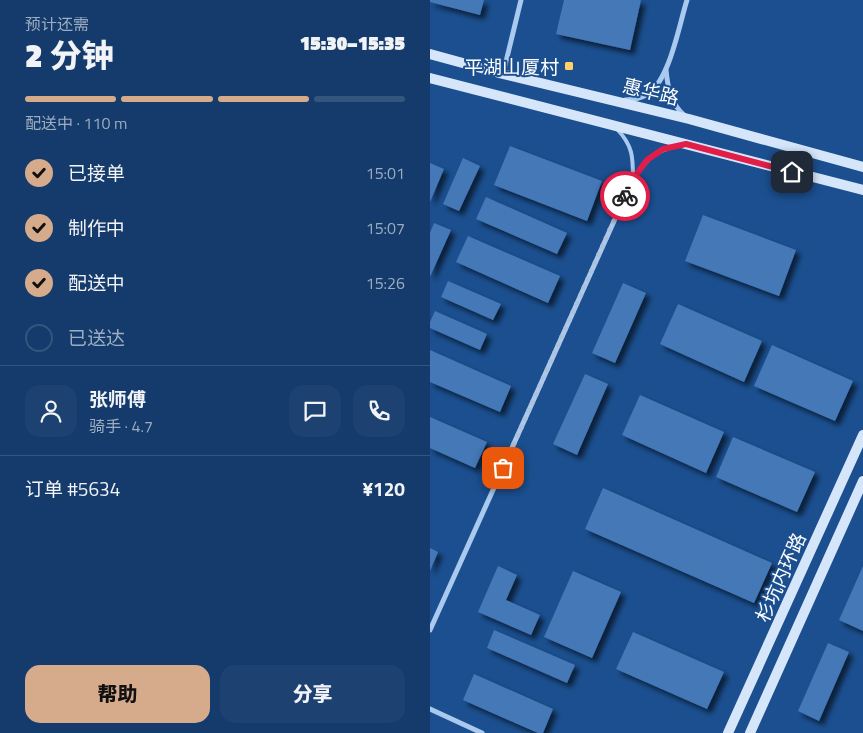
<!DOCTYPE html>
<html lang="zh">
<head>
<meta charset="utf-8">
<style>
  :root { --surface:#143b6b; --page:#1d4271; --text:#f1f3f6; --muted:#9dadc1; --line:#33557e; --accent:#d6ab8b }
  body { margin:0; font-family:"Titillium Web","Noto Sans SC",sans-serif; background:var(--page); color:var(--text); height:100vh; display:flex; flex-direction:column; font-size:19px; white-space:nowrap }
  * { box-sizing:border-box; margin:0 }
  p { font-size:16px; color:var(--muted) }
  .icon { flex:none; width:28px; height:28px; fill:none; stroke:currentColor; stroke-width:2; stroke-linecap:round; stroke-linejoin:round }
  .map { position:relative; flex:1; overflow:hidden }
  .details { display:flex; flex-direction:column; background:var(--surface); width:430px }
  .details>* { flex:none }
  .pin { position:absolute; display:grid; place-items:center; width:42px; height:42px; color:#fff; margin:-21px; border-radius:10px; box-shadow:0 2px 8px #0006 }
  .courier { position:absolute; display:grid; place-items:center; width:50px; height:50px; margin:-25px; border:4px solid #e11d48; border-radius:50%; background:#fff; color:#222; box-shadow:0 1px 6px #0007 }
  .summary em { font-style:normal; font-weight:800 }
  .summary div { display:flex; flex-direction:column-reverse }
  .summary { display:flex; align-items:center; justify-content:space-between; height:85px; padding:0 25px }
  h1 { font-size:32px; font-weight:800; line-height:38px }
  .bar { display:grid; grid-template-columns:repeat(4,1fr); gap:8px 5px; align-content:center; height:60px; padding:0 25px }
  .bar i { height:6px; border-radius:4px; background:var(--line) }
  .bar .on { background:var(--accent) }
  .bar p { grid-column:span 4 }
  .line { display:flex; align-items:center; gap:12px; padding:0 25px; border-top:1px solid var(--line) }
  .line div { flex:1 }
  .round { display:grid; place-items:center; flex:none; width:52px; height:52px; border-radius:15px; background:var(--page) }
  ol { padding:0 25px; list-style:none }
  li { display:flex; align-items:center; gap:15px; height:55px }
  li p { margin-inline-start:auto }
  li .icon { padding:5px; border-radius:50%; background:var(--accent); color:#111; stroke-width:4 }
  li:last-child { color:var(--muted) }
  li i { width:28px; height:28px; border:2px solid var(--line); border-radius:50% }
  .button { display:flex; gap:10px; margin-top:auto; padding:10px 25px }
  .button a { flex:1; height:58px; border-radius:15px; background:var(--accent); color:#111; font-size:20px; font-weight:800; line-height:58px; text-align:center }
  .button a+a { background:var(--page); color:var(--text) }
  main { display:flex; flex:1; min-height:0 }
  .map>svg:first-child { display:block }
</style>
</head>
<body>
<main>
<section class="details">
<div class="summary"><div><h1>2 分钟</h1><p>预计还需</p></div><em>15:30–15:35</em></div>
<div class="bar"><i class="on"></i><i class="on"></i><i class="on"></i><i></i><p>配送中 · 110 m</p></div>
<ol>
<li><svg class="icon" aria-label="check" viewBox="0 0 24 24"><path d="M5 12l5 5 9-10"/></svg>已接单<p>15:01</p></li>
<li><svg class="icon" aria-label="check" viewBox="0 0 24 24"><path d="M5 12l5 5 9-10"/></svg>制作中<p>15:07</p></li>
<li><svg class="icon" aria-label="check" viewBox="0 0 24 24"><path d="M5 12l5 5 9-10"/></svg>配送中<p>15:26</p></li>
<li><i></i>已送达</li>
</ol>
<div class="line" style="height:90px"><a class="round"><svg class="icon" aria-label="person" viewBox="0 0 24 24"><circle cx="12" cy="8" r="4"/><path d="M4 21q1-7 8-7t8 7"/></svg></a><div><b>张师傅</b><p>骑手 · 4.7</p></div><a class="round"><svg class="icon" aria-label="chat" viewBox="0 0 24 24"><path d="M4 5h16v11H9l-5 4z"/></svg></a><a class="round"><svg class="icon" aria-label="phone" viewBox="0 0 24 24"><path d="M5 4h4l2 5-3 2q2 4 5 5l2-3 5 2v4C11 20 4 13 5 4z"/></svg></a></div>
<div class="line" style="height:65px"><div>订单 #5634</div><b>¥120</b></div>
<div class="button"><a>帮助</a><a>分享</a></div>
</section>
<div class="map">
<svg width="433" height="733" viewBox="0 0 433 733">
  <defs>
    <filter id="shadow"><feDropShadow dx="4.5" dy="4.5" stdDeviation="2.5" flood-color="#0009"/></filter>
  </defs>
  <rect width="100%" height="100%" fill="#1b4f8f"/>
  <!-- building -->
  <g fill="#4478b7" filter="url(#shadow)">
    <polygon points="0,0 54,0 50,15 0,2"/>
    <polygon points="134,0 211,0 200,50 126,34"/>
    <polygon points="80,146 172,181 157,221 64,185"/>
    <polygon points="33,158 50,166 29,211 13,204"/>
    <polygon points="0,163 14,169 0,202"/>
    <polygon points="56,197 137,233 127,254 46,219"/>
    <polygon points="273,215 366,250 349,296 255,261"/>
    <polygon points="4,223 21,230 0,277 0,233"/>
    <polygon points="38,236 130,276 118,303 26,262"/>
    <polygon points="18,281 71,304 63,320 11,297"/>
    <polygon points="193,283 216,293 185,363 162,353"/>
    <polygon points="248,304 332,341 314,382 230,344"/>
    <polygon points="5,311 57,334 50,350 0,328 0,322"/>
    <polygon points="342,345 423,381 405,421 324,386"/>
    <polygon points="0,350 81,386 70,412 0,382"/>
    <polygon points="155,374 178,384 147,455 123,444"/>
    <polygon points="210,395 294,432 276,473 192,435"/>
    <polygon points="0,417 57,442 45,468 0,448"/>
    <polygon points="303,437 385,472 367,512 286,477"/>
    <polygon points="173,488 342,563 324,603 155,529"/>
    <polygon points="0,548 8,552 0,571"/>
    <polygon points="68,566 87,575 76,600 110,615 101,635 48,612"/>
    <polygon points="433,566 433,631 409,620"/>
    <polygon points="143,571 191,592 162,658 114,637"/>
    <polygon points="64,630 145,665 137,683 57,648"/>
    <polygon points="203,632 294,672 277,709 186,669"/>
    <polygon points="398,643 419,652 389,721 368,711"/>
    <polygon points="44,674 123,709 113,733 108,733 33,700"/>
  </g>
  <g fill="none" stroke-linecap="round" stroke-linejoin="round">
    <!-- lane -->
    <g stroke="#a9c9ee" stroke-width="4">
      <path d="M187,129C203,146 203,157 203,179"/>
      <path d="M203,179C218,158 224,151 250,145"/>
    </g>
    <!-- street -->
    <g stroke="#a9c9ee" stroke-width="5">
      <path d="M236,70C238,89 240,103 255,116"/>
      <polyline points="73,74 91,0"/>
      <path d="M195,100C203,100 211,98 218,94C240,79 249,25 257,0"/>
      <polyline points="0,630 203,179"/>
      <polyline points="0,709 52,733"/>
    </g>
    <!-- secondary -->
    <g stroke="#d6e6fa" stroke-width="10">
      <polyline points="0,54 73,74 259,119 433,167"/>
      <polyline points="0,78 433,190"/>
      <polyline points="298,733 433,435"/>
      <polyline points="320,733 433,481"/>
    </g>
  </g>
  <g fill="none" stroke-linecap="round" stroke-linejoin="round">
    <!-- done -->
    <polyline stroke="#afc1d8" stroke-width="5" stroke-dasharray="0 9" points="73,468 195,196"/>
    <!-- route -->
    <polyline stroke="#e11d48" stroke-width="6" points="195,196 203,179 217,160 233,149 256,144 362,172"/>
  </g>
  <!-- markers -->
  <rect fill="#ffd166" stroke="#1b4f8f" stroke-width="2" x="134" y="61" width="10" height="10" rx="2.5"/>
  <g text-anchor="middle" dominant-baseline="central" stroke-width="4" stroke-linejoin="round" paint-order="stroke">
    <!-- poi labels -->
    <g font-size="19" fill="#fff" stroke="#1b4f8f" text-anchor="end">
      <text x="129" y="66">平湖山厦村</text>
    </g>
    <!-- street labels -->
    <g font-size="19" fill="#fff" stroke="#1b4f8f">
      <text transform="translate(221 91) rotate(14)">惠华路</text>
      <text transform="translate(350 577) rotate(-66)">杉坑内环路</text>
    </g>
  </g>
</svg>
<div class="pin" style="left:73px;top:468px;background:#ea580c"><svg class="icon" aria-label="bag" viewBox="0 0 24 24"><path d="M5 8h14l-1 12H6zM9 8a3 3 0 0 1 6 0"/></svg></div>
<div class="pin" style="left:362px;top:172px;background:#1f2937"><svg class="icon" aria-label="home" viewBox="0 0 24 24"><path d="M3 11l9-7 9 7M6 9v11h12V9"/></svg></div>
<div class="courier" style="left:195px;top:196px"><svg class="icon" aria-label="bike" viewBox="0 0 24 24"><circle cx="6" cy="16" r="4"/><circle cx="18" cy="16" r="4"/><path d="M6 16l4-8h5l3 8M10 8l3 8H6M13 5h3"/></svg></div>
</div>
</main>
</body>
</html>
